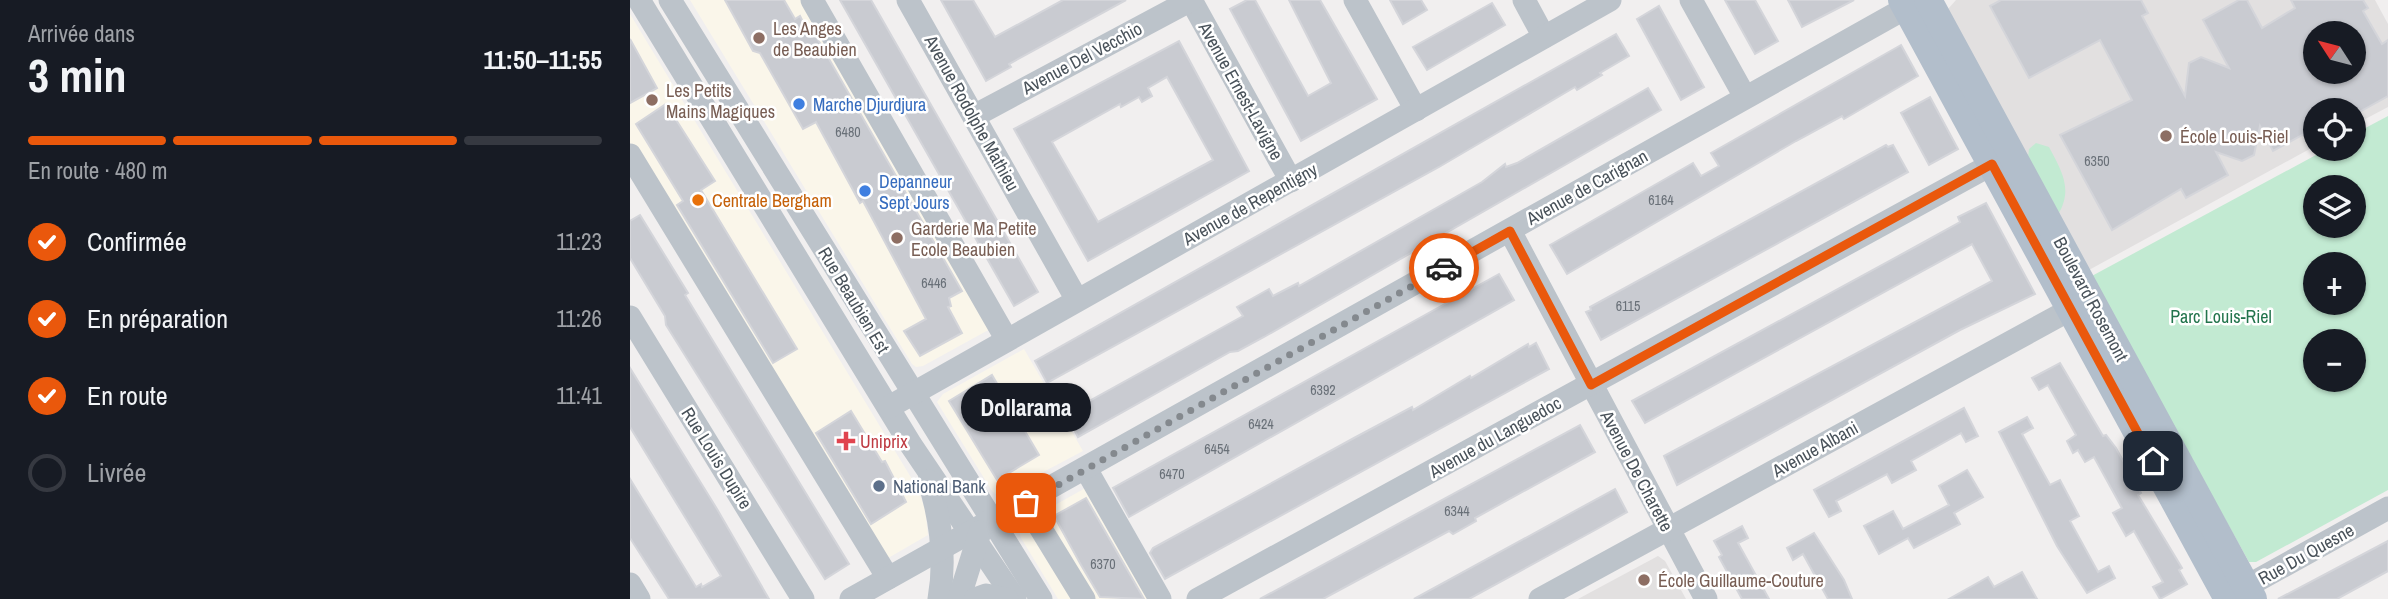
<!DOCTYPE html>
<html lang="fr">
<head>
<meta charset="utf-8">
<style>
  :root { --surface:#171b24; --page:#20242c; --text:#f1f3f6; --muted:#9ea1a6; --line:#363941; --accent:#ea580c }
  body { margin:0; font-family:"Archivo Narrow",sans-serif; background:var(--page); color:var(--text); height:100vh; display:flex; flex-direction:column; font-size:26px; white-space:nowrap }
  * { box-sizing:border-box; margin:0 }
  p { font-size:23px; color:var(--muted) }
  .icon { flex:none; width:38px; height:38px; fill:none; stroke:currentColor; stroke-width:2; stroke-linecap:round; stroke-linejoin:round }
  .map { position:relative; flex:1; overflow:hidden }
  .panel { display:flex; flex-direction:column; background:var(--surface); width:630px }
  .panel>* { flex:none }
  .needle { width:46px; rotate:306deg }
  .tools { position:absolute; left:1673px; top:21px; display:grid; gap:14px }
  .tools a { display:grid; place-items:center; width:63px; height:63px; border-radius:50%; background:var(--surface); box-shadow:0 2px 5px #0004; font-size:35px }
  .pin { position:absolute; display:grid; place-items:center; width:60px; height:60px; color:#fff; margin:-30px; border-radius:14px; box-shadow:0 4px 10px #0006 }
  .courier { position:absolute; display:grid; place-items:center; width:70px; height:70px; margin:-35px; border:5px solid #ea580c; border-radius:50%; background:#fff; color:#222; box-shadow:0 2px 9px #0007 }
  .bubble { position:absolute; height:49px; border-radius:24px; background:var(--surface); box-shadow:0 2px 5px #0004; font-size:23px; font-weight:700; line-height:49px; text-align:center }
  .headline em { font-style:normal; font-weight:700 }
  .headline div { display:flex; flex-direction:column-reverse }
  .headline { display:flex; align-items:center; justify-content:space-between; height:119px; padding:0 28px }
  h1 { font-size:46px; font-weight:700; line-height:52px }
  .bar { display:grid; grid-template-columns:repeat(4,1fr); gap:10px 7px; align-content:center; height:84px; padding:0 28px }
  .bar i { height:9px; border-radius:5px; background:var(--line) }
  .bar .current { background:var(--accent) }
  .bar p { grid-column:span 4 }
  ol { padding:0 28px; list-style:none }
  li { display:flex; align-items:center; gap:21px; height:77px }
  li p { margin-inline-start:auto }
  li .icon { padding:7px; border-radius:50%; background:var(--accent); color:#fff; stroke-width:4 }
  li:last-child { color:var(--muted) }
  li i { width:38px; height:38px; border:4px solid var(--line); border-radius:50% }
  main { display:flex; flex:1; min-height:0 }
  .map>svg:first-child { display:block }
</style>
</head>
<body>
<main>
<section class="panel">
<div class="headline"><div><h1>3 min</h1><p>Arrivée dans</p></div><em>11:50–11:55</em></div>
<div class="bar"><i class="current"></i><i class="current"></i><i class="current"></i><i></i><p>En route · 480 m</p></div>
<ol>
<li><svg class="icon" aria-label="check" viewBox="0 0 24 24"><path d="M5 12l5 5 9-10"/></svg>Confirmée<p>11:23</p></li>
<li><svg class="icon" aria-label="check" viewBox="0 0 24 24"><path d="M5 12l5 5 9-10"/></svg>En préparation<p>11:26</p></li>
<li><svg class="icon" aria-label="check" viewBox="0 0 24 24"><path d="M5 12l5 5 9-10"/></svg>En route<p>11:41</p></li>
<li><i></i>Livrée</li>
</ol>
</section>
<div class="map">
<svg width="1758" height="599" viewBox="0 0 1758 599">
  <rect width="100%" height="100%" fill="#f1efef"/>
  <!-- commercial -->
  <g fill="#faf6ea">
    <polygon points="60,0 174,0 362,328 293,366 286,367 282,364"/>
    <polygon points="0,14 288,489 295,509 298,535 253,561 0,145"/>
    <polygon points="394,349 453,451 368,496 362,491 307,402 313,394"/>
    <polygon points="459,486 523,599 428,599 391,538 389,531 391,524"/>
  </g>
  <!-- education -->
  <g fill="#e2e0e0" fill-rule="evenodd">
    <path d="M1326,0H1745L1758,24V107L1724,125V110H1685V146L1459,270L1318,9ZM1685,33H1724V72H1685Z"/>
    <polygon points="1028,556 1035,561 1056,599 948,599"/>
  </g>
  <!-- green -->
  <g fill="#c2ead2" fill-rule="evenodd">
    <path d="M1758,116V490L1626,562H1619L1460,277L1697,149H1724V134ZM1685,187H1724V226H1685ZM1685,264H1724V303H1685ZM1685,341H1724V380H1685Z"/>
    <path d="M1406,143L1419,147C1431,170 1443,188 1429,213L1398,158L1399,149Z"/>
  </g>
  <!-- building -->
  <g fill="#c9cbd1" stroke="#d4d5da" stroke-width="2" fill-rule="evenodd">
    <polygon points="95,0 154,0 165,19 170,16 175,26 179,24 332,291 319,298 321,306 318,307 332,333 290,356 274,331 296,319 233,201 230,203 186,122 173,129 130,53 123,51"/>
    <polygon points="210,0 241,0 408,292 384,306"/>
    <polygon points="311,0 343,0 365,37 433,0 496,0 379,64 381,67 356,81"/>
    <polygon points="617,0 625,0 678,96 701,83 659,0 690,0 747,99 671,141 600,9"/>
    <polygon points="760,0 791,0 797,10 773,24"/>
    <polygon points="1095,0 1125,0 1148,41 1125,54"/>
    <polygon points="1158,0 1224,0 1172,27"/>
    <path d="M1371,0H1511L1518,13L1512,16L1555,96L1559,63L1571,57L1599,68L1573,20L1609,0H1617L1632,28L1665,8L1661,0H1733L1738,8L1733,11L1752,44L1758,40V96L1724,115L1716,103L1703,110H1685V128L1643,151L1630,126L1624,155L1612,161L1586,152L1598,175L1556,198L1551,189L1482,230L1430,135L1502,100L1470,40L1399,78L1360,6ZM1685,33H1724V72H1685Z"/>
    <polygon points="862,3 875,25 797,70 783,47"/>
    <polygon points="1029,6 1074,87 1051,100 1007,19"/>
    <polygon points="986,34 999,56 970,73 972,75 947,90 945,87 809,167 417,383 405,361"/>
    <polygon points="0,39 27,88 0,103"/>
    <path d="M549,41L619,171L458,261L384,129ZM537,77L583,160L468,222L422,142L490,104L491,107L509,97L512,102L522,96L518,88Z"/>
    <polygon points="1271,45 1288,76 1214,119 1212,116 1166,141 937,274 920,245 1063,163 1071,176 1089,166 1081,153"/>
    <polygon points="1018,88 1031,110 634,337 608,351 600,352 448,437 436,414 613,316 607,307 639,289 643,296 668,283 669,286 852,182 875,164 876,167 887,163"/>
    <polygon points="1300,97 1328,149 1299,165 1271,113"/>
    <polygon points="36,104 85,181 71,190 167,349 143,363 47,205 53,201 6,124"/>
    <polygon points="1256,145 1258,147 1263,145 1278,172 971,340 956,312 961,310 960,307"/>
    <polygon points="1356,203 1405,294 1330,330 1047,485 1034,456 1362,281 1342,244 1015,423 1002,401 1285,247 1330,222 1328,217"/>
    <polygon points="10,215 58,293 55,295 219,564 195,579 36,325 35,316 0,258 0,221"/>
    <polygon points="869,274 884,300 499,517 483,488"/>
    <polygon points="906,343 919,369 535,579 520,553 523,548 724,438 782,407 783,410 840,376 841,378 898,344 899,347"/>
    <polygon points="1430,363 1473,436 1476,435 1486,448 1511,493 1508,495 1552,568 1549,570 1557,584 1530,599 1523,587 1533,582 1504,531 1496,536 1483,513 1492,508 1464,457 1455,462 1448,450 1443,453 1437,441 1446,435 1418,385 1409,390 1402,378"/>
    <polygon points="0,368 87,509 139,599 39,599 0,538 0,479 66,587 71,584 72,587 91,576 0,427"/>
    <polygon points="362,375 409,455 367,480 319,401"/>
    <polygon points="1334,408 1348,436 1336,442 1331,433 1281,461 1286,470 1262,483 1257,474 1206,501 1211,511 1199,517 1184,490"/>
    <polygon points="221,411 252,462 255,461 276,502 241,524 186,433"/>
    <polygon points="1397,417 1403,428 1392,434 1420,485 1430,480 1449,516 1440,521 1468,572 1479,566 1485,578 1457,593 1427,546 1369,432"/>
    <polygon points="950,425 965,452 845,518 846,521 823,534 819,531 693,599 630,599"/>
    <polygon points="1337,470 1353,497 1324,513 1330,524 1284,548 1278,538 1249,554 1234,526 1263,511 1273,529 1319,505 1309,486"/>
    <polygon points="985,489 997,512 967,529 839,599 784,599"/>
    <polygon points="456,498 514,599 470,597 451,565 424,516"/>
    <polygon points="1112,526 1118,538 1108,543 1139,599 1112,599 1089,557 1092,555 1084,541"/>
    <polygon points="1184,533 1214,580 1222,599 1198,599 1173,554 1163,560 1157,548"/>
    <polygon points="1758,541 1758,571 1707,599 1648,599"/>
    <polygon points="1392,572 1407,599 1319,599 1358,577 1364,587"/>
  </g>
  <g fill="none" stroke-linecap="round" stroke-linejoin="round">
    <!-- minor -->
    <g stroke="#bcc3ca" stroke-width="23">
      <polyline points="9,0 281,445 385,599"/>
      <polyline points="40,0 411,599"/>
      <polyline points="182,0 377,340"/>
      <polyline points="278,0 447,300"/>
      <polyline points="561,0 661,181"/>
      <polyline points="725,0 786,110"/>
      <polyline points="894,0 914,37"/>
      <polyline points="1061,0 1115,97"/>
      <polyline points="344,116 561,0"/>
      <polyline points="0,155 258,578"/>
      <polyline points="880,231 1076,599"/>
      <polyline points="0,317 173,599"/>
      <polyline points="259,407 980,0"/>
      <polyline points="456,469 530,599"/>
      <path d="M299,481C311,520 316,560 309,599"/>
      <polyline points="395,503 454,599"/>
      <polyline points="0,584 9,599"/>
      <polyline points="1601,595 1758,508"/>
      <polyline points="221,599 1290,0"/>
      <polyline points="329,599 350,532"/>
      <polyline points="345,599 356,595 377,599"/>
      <polyline points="568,599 1377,156"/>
      <polyline points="910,599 1454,302"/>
    </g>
    <!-- major -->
    <g stroke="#b2becb" stroke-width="28">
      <polyline points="1272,0 1598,599"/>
      <polyline points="1298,0 1623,599"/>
    </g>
  </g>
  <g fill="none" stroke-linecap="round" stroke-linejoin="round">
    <!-- done -->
    <polyline stroke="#84898e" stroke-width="7" stroke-dasharray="0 12.6" points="396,503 814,268"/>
    <!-- route -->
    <polyline stroke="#ea580c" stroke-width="9" points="814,268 880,231 961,385 1362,164 1523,461"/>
  </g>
  <!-- markers -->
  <g fill="#8d6e63" stroke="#fff" stroke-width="2.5">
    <circle cx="129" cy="38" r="7"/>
    <circle cx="22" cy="100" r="7"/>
    <circle cx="1536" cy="136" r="7"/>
    <circle cx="267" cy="238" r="7"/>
    <circle cx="1014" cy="580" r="7"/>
  </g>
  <g fill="#3f7fe0" stroke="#fff" stroke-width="2.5">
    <circle cx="169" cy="104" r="7"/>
    <circle cx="235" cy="191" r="7"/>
  </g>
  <circle fill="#e8710a" stroke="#fff" stroke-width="2.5" cx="68" cy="200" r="7"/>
  <path fill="#e0444e" stroke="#fff" stroke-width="2.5" d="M212.5 430.5h7v7h7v7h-7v7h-7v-7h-7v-7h7z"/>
  <circle fill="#5c6f8a" stroke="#fff" stroke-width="2.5" cx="249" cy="486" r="7"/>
  <g text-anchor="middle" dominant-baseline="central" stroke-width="5" stroke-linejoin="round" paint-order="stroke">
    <!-- number labels -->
    <g font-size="14" fill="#697078">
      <text x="218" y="132">6480</text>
      <text x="1467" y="161">6350</text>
      <text x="1031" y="200">6164</text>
      <text x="304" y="283">6446</text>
      <text x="998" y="306">6115</text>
      <text x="693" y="390">6392</text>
      <text x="631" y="424">6424</text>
      <text x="587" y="449">6454</text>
      <text x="542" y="474">6470</text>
      <text x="827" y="511">6344</text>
      <text x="473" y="564">6370</text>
    </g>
    <!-- education labels -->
    <g font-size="18" fill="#785e54" stroke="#fff" text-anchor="start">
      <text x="143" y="28">Les Anges<tspan x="143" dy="21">de Beaubien</tspan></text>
      <text x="36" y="90">Les Petits<tspan x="36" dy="21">Mains Magiques</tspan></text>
      <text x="1550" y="136">École Louis-Riel</text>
      <text x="281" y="228">Garderie Ma Petite<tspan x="281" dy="21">Ecole Beaubien</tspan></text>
      <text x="1028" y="580">École Guillaume-Couture</text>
    </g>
    <!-- street labels -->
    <g font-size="18" fill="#49525a" stroke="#fff">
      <text transform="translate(452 58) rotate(-28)">Avenue Del Vecchio</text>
      <text transform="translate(611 91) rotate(61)">Avenue Ernest-Lavigne</text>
      <text transform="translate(342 113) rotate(61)">Avenue Rodolphe Mathieu</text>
      <text transform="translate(957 187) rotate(-29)">Avenue de Carignan</text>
      <text transform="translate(620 204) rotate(-29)">Avenue de Repentigny</text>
      <text transform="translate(1461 299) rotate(62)">Boulevard Rosemont</text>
      <text transform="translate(224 300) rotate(59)">Rue Beaubien Est</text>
      <text transform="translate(865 437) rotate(-29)">Avenue du Languedoc</text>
      <text transform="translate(1185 449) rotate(-29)">Avenue Albani</text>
      <text transform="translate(87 458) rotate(58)">Rue Louis Dupire</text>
      <text transform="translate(1007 471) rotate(62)">Avenue De Charette</text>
      <text transform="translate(1676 554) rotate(-29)">Rue Du Quesne</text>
    </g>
    <!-- shop labels -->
    <g font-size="18" fill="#366cbe" stroke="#fff" text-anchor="start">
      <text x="183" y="104">Marche Djurdjura</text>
      <text x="249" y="181">Depanneur<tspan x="249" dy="21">Sept Jours</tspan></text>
    </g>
    <!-- food labels -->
    <g font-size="18" fill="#c56008" stroke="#fff" text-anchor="start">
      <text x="82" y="200">Centrale Bergham</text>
    </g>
    <!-- park labels -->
    <g font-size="18" fill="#22744c" stroke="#fff">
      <text x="1591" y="316">Parc Louis-Riel</text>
    </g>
    <!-- health labels -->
    <g font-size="18" fill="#be3a42" stroke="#fff" text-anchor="start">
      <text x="230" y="441">Uniprix</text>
    </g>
    <!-- service labels -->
    <g font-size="18" fill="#4e5e75" stroke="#fff" text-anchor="start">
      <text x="263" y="486">National Bank</text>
    </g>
  </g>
</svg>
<div class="tools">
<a><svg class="needle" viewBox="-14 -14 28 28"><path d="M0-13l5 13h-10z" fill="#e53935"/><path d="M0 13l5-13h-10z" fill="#9ea1a6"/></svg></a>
<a><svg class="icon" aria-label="locate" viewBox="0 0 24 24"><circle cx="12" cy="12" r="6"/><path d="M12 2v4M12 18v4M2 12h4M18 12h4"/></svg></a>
<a><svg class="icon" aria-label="layers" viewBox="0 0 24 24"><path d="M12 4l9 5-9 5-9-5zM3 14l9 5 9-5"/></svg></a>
<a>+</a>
<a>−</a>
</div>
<div class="pin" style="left:396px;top:503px;background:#ea580c"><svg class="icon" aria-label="bag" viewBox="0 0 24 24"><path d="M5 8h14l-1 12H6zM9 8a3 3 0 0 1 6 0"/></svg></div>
<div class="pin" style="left:1523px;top:461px;background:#1f2937"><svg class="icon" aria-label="home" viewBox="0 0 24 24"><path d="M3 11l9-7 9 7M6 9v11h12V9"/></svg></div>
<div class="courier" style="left:814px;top:268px"><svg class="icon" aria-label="car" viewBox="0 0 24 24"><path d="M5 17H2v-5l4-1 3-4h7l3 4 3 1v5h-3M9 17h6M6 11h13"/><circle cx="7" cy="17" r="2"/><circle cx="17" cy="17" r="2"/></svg></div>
<div class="bubble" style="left:331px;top:383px;width:130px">Dollarama</div>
</div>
</main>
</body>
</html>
